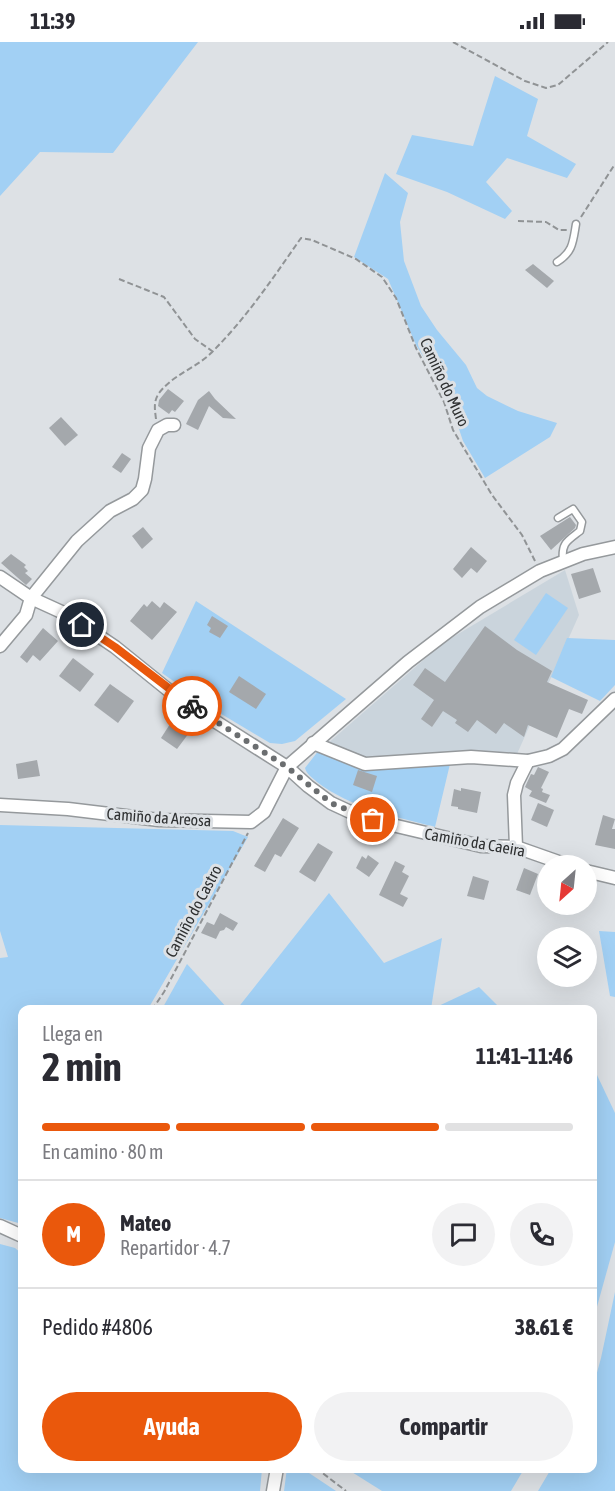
<!DOCTYPE html>
<html lang="es">
<head>
<meta charset="utf-8">
<style>
  :root { --surface:#fff; --page:#f2f2f3; --text:#2b2b33; --muted:#7c7c81; --line:#e1e1e2; --accent:#ea580c }
  body { margin:0; font-family:"Asap Condensed",sans-serif; background:var(--page); color:var(--text); height:100vh; display:flex; flex-direction:column; font-size:22px; white-space:nowrap }
  * { box-sizing:border-box; margin:0 }
  p { font-size:20px; color:var(--muted) }
  .icon { flex:none; width:33px; height:33px; fill:none; stroke:currentColor; stroke-width:2; stroke-linecap:round; stroke-linejoin:round }
  .map { position:relative; flex:1; overflow:hidden }
  .details { position:absolute; left:18px; top:963px; width:579px; height:468px; display:flex; flex-direction:column; background:var(--surface); border-radius:12px; box-shadow:0 6px 24px #0002 }
  .details>* { flex:none }
  .needle { width:39px; rotate:207deg }
  .fabs { position:absolute; left:537px; top:813px; display:grid; gap:12px }
  .fabs a { display:grid; place-items:center; width:60px; height:60px; border-radius:50%; background:var(--surface); box-shadow:0 6px 24px #0002; font-size:30px }
  .pin { position:absolute; display:grid; place-items:center; width:51px; height:51px; color:#fff; margin:-26px; border:3px solid #fff; border-radius:50%; box-shadow:0 2px 6px #0007 }
  .courier { position:absolute; display:grid; place-items:center; width:60px; height:60px; margin:-30px; border:4px solid #ea580c; border-radius:50%; background:#fff; color:#222; box-shadow:0 2px 8px #0007 }
  .summary em { font-style:normal; font-weight:700 }
  .summary div { display:flex; flex-direction:column-reverse }
  .summary { display:flex; align-items:center; justify-content:space-between; height:102px; padding:0 24px }
  h1 { font-size:39px; font-weight:700; line-height:45px }
  .bar { display:grid; grid-template-columns:repeat(4,1fr); gap:9px 6px; align-content:center; height:72px; padding:0 24px }
  .bar i { height:8px; border-radius:4px; background:var(--line) }
  .bar .selected { background:var(--accent) }
  .bar p { grid-column:span 4 }
  .line { display:flex; align-items:center; gap:15px; padding:0 24px; border-top:2px solid var(--line) }
  .line div { flex:1 }
  .round { display:grid; place-items:center; flex:none; width:63px; height:63px; border-radius:32px; background:var(--page) }
  .primary-button { display:flex; gap:12px; margin-top:auto; padding:12px 24px }
  .primary-button a { flex:1; height:69px; border-radius:36px; background:var(--accent); color:#fff; font-size:24px; font-weight:700; line-height:69px; text-align:center }
  .primary-button a+a { background:var(--page); color:var(--text) }
  .status { display:flex; justify-content:space-between; align-items:center; height:42px; padding:0 30px; background:var(--surface); direction:ltr }
  .status svg { height:16px; fill:currentColor }
  .map>svg:first-child { display:block }
</style>
</head>
<body>
<div class="status"><b>11:39</b><svg viewBox="0 0 49 12"><path d="M0 12V9h3v3zM5 12V6h3v6zM10 12V3h3v9zM15 12V0h3v12zM26 1h20v11H26zM47 4h2v5h-2z"/></svg></div>
<div class="map">
<svg width="615" height="1449" viewBox="0 0 615 1449">
  <rect width="100%" height="100%" fill="#dde1e5"/>
  <!-- built -->
  <polygon fill="#cad4dc" points="565,528 579,573 517,712 368,718 326,703 443,601"/>
  <!-- green -->
  <g fill="#a2d0f4">
    <polygon points="0,0 198,0 113,111 40,110 0,154"/>
    <polygon points="495,34 538,57 527,94 576,122 567,136 507,116 486,140 512,169 505,177 447,150 396,132 412,93 473,104"/>
    <polygon points="385,131 408,151 400,180 404,219 421,264 437,288 466,323 477,346 487,354 518,369 557,381 550,395 485,436 463,399 445,345 433,331 416,303 388,237 354,215"/>
    <polygon points="546,551 568,566 536,613 514,598"/>
    <polygon points="196,559 346,657 295,699 282,702 270,701 213,667 162,631"/>
    <polygon points="567,596 615,598 615,643 600,659 551,635"/>
    <path d="M319,708L365,725L450,722L435,785C394,774 351,766 317,740C312,735 307,733 305,726Z"/>
    <polygon points="0,783 233,789 248,795 148,967 22,968 22,1182 0,1176 0,916 8,915 0,889"/>
    <polygon points="329,851 384,921 442,896 431,967 237,967"/>
    <polygon points="599,889 615,890 615,955 610,954"/>
    <polygon points="187,922 228,967 162,967"/>
    <polygon points="479,945 501,967 432,967"/>
    <polygon points="593,1031 597,1033 615,1071 615,1200 593,1279"/>
    <polygon points="0,1202 15,1206 22,1212 22,1426 262,1427 260,1449 0,1449"/>
    <polygon points="615,1250 615,1449 538,1449 551,1427 592,1426 593,1345 601,1316"/>
    <polygon points="287,1426 303,1427 336,1449 284,1449"/>
    <polygon points="347,1427 524,1427 511,1449 382,1449"/>
  </g>
  <!-- building -->
  <g fill="#a4a8ac">
    <polygon points="533,222 554,239 547,246 525,228"/>
    <polygon points="168,347 184,359 175,370 172,368 169,372 158,364 159,358"/>
    <polygon points="209,349 215,357 236,377 223,376 209,364 198,388 186,382 198,358"/>
    <polygon points="61,375 78,393 65,404 49,386"/>
    <polygon points="122,411 131,417 121,431 112,425"/>
    <polygon points="570,475 576,483 575,486 551,508 540,494"/>
    <polygon points="143,485 153,497 142,507 132,494"/>
    <polygon points="471,505 487,519 477,531 471,526 462,536 453,527"/>
    <polygon points="11,512 26,523 24,525 28,529 25,531 32,537 26,543 1,521"/>
    <polygon points="593,526 601,550 579,557 571,532"/>
    <polygon points="152,559 160,566 164,560 177,570 152,598 130,579 144,562 147,565"/>
    <polygon points="212,574 228,584 220,596 209,590 211,586 207,583"/>
    <polygon points="485,584 517,608 552,629 547,640 588,658 582,672 569,667 557,696 528,683 524,695 504,681 496,692 477,678 468,690 455,681 457,678 443,669 432,685 421,677 434,658 413,643 425,626 445,640"/>
    <polygon points="43,586 58,599 40,619 33,613 27,621 20,615"/>
    <polygon points="73,616 94,632 80,650 59,634"/>
    <polygon points="239,634 266,652 256,667 229,650"/>
    <polygon points="110,642 134,659 118,681 94,663"/>
    <polygon points="172,679 189,691 177,707 161,696"/>
    <polygon points="37,718 40,734 18,737 16,722"/>
    <polygon points="538,725 549,730 541,746 543,747 542,750 550,753 546,761 529,754 532,749 525,745 531,732 534,733"/>
    <polygon points="358,728 377,734 372,750 353,743"/>
    <polygon points="461,746 481,750 477,771 458,767 458,765 451,764 454,747 461,749"/>
    <polygon points="538,761 554,768 547,785 531,778"/>
    <polygon points="603,773 615,777 612,787 615,787 615,807 595,803"/>
    <polygon points="283,776 299,786 281,815 275,812 265,830 254,824"/>
    <polygon points="318,801 333,810 315,840 299,830"/>
    <polygon points="368,813 379,821 369,835 356,826 362,814 366,817"/>
    <polygon points="395,819 405,824 402,830 409,834 400,852 408,856 403,865 379,853"/>
    <polygon points="524,826 538,832 530,853 516,848"/>
    <polygon points="473,834 489,839 484,858 467,854"/>
    <polygon points="220,871 238,881 233,889 226,885 224,888 220,889 216,897 201,891 207,880 214,883"/>
  </g>
  <g fill="none" stroke-linecap="round" stroke-linejoin="round">
    <defs>
      <g id="lane">
        <path d="M557,220C573,210 573,200 576,182"/>
        <path d="M558,476L573,467L582,480L580,489C567,499 561,501 563,519"/>
      </g>
      <g id="street">
        <polyline points="0,535 31,556 66,572 115,605 177,655 287,725 308,744 331,761 359,774 388,782 481,804 516,805 570,824"/>
        <polyline points="0,604 26,573 31,556 77,499 110,469 133,457 142,448 145,437 149,406 158,388 167,383 174,383"/>
        <polyline points="313,701 365,722 471,715 528,719 549,714 563,707 615,657"/>
        <polyline points="0,763 68,767 159,778 251,780 264,770 287,725 408,620 480,565 540,529 583,512 615,505"/>
        <polyline points="516,805 514,753 517,741 528,719"/>
        <polyline points="586,829 615,836"/>
        <polyline points="0,1184 22,1194"/>
        <polyline points="273,1449 277,1426"/>
      </g>
    </defs>
    <!-- lane casing -->
    <use href="#lane" stroke="#95999c" stroke-width="9"/>
    <!-- street casing -->
    <use href="#street" stroke="#95999c" stroke-width="15"/>
    <!-- path -->
    <g stroke="#909395" stroke-width="2" stroke-dasharray="6 3" stroke-linecap="butt">
      <polyline points="453,0 525,39 546,46 558,43 608,0"/>
      <polyline points="581,175 615,122"/>
      <polyline points="518,179 546,180 559,188 567,188"/>
      <polyline points="119,237 164,255 195,297 212,309"/>
      <path d="M156,377C155,368 153,360 159,351C174,332 194,327 210,312C245,278 273,236 301,196L312,198L356,217L382,235L396,256L416,306L444,360L453,388L492,453L522,493L535,519"/>
      <polyline points="152,968 164,950 248,791"/>
      <polyline points="316,1426 346,1449"/>
    </g>
    <!-- lane -->
    <use href="#lane" stroke="#fff" stroke-width="6"/>
    <!-- street -->
    <use href="#street" stroke="#fff" stroke-width="12"/>
  </g>
  <g fill="none" stroke-linecap="round" stroke-linejoin="round">
    <!-- done -->
    <polyline stroke="#6b6e70" stroke-width="6" stroke-dasharray="0 10.8" points="192,664 287,725 331,761 373,778"/>
    <!-- route -->
    <polyline stroke="#ea580c" stroke-width="8" points="82,583 115,605 192,664"/>
  </g>
  <g text-anchor="middle" dominant-baseline="central" stroke-width="6" stroke-linejoin="round" paint-order="stroke">
    <!-- street labels -->
    <g font-size="16" fill="#2e3031" stroke="#dde1e5">
      <text transform="translate(445 340) rotate(65)">Camiño do Muro</text>
      <text transform="translate(159 775) rotate(4)">Camiño da Areosa</text>
      <text transform="translate(475 800) rotate(10)">Camiño da Caeira</text>
      <text transform="translate(193 869) rotate(-62)">Camiño do Castro</text>
    </g>
  </g>
</svg>
<div class="fabs">
<a><svg class="needle" viewBox="-14 -14 28 28"><path d="M0-13l5 13h-10z" fill="#e53935"/><path d="M0 13l5-13h-10z" fill="#7c7c81"/></svg></a>
<a><svg class="icon" aria-label="layers" viewBox="0 0 24 24"><path d="M12 4l9 5-9 5-9-5zM3 14l9 5 9-5"/></svg></a>
</div>
<div class="pin" style="left:373px;top:778px;background:#ea580c"><svg class="icon" aria-label="bag" viewBox="0 0 24 24"><path d="M5 8h14l-1 12H6zM9 8a3 3 0 0 1 6 0"/></svg></div>
<div class="pin" style="left:82px;top:583px;background:#1f2937"><svg class="icon" aria-label="home" viewBox="0 0 24 24"><path d="M3 11l9-7 9 7M6 9v11h12V9"/></svg></div>
<div class="courier" style="left:192px;top:664px"><svg class="icon" aria-label="bike" viewBox="0 0 24 24"><circle cx="6" cy="16" r="4"/><circle cx="18" cy="16" r="4"/><path d="M6 16l4-8h5l3 8M10 8l3 8H6M13 5h3"/></svg></div>
<section class="details">
<div class="summary"><div><h1>2 min</h1><p>Llega en</p></div><em>11:41–11:46</em></div>
<div class="bar"><i class="selected"></i><i class="selected"></i><i class="selected"></i><i></i><p>En camino · 80 m</p></div>
<div class="line" style="height:108px"><b class="round" style="background:var(--accent);color:#fff">M</b><div><b>Mateo</b><p>Repartidor · 4.7</p></div><a class="round"><svg class="icon" aria-label="chat" viewBox="0 0 24 24"><path d="M4 5h16v11H9l-5 4z"/></svg></a><a class="round"><svg class="icon" aria-label="phone" viewBox="0 0 24 24"><path d="M5 4h4l2 5-3 2q2 4 5 5l2-3 5 2v4C11 20 4 13 5 4z"/></svg></a></div>
<div class="line" style="height:78px"><div>Pedido #4806</div><b>38.61 €</b></div>
<div class="primary-button"><a>Ayuda</a><a>Compartir</a></div>
</section>
</div>
</body>
</html>
